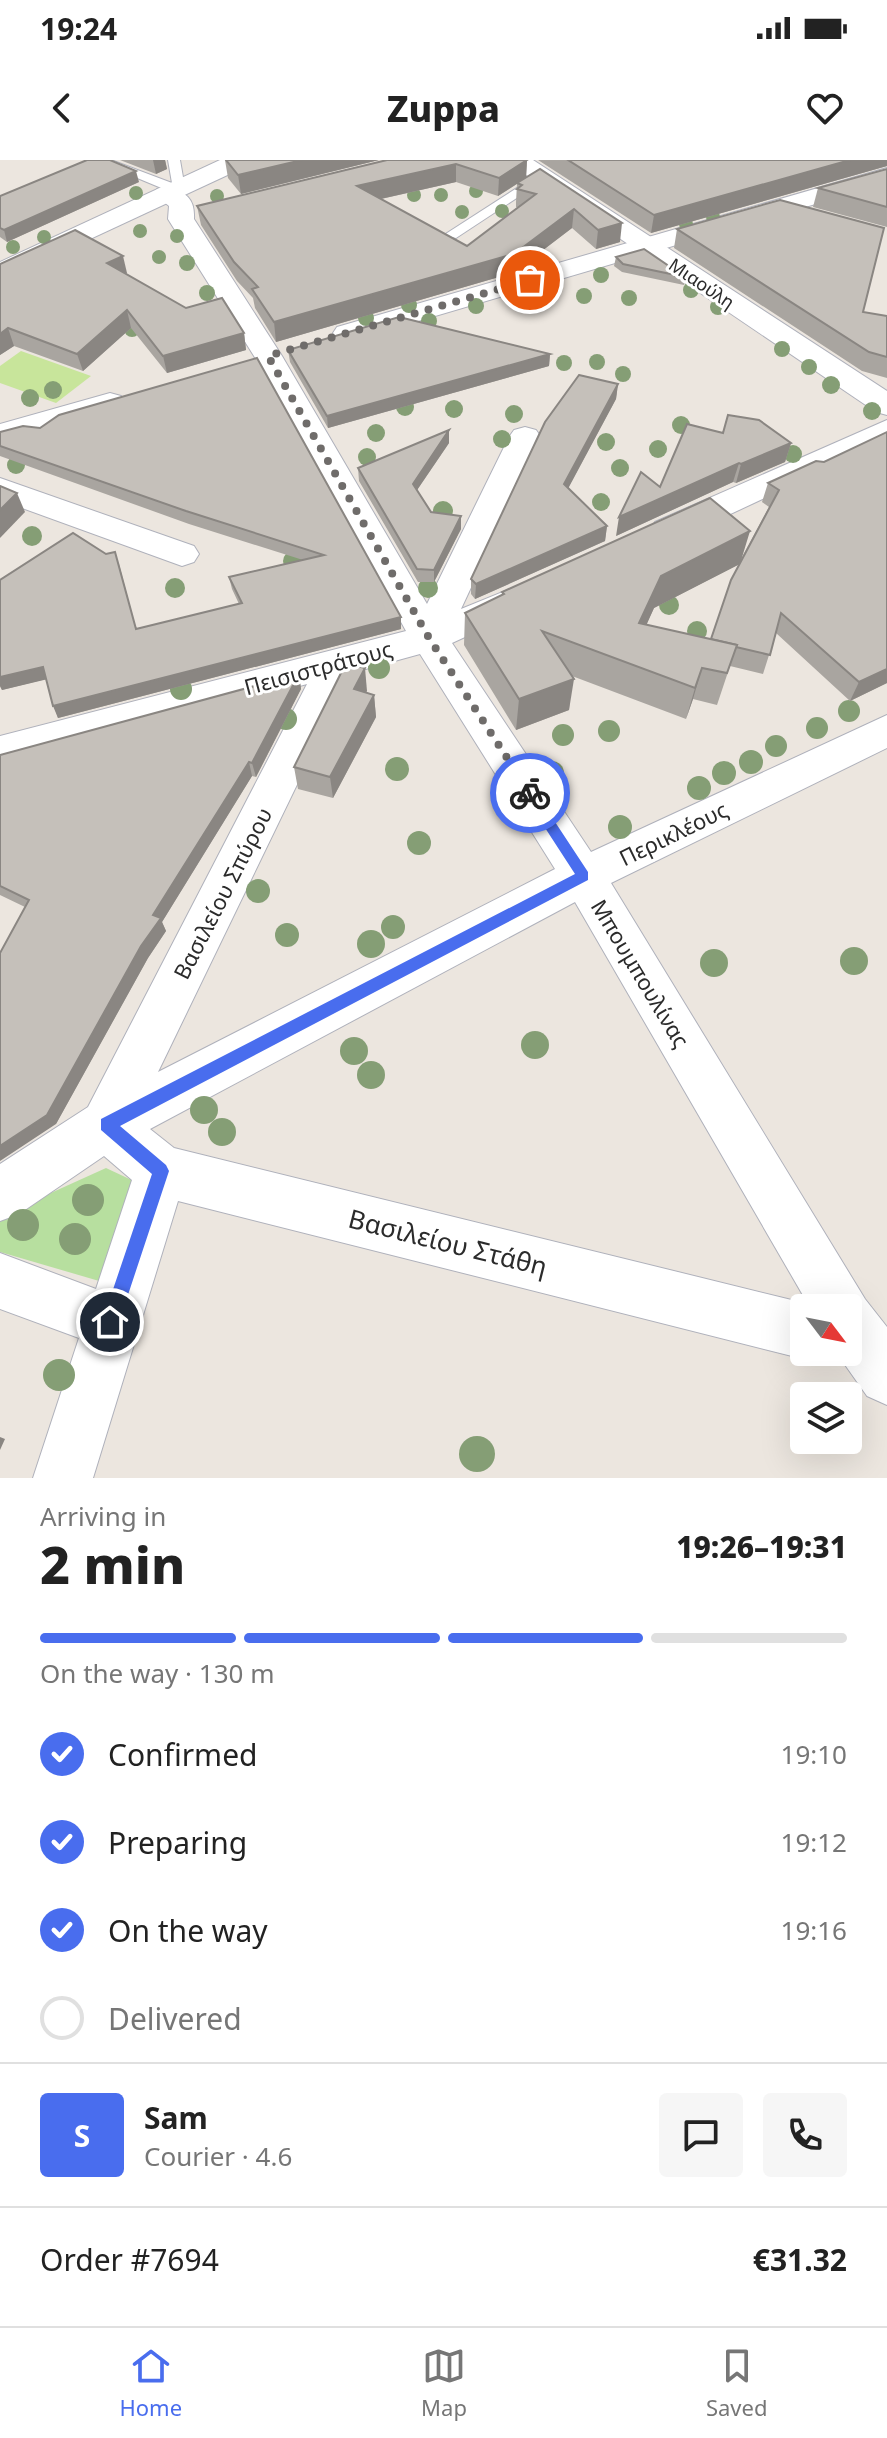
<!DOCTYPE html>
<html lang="en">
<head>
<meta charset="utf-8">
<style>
  :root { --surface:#fff; --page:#f6f6f6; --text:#222; --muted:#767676; --line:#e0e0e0; --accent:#496dee }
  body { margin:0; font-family:"Noto Sans",sans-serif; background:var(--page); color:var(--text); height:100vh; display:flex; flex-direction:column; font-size:30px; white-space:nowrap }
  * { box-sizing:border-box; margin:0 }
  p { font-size:26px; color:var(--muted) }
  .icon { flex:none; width:44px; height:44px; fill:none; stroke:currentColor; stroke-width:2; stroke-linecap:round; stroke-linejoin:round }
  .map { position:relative; height:1318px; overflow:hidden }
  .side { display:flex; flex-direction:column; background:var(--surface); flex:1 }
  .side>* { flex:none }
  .needle { width:52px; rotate:122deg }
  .controls { position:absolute; left:790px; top:1134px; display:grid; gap:16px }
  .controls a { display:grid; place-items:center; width:72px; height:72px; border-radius:8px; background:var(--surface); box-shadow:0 8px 32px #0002; font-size:40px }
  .pin { position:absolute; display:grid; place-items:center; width:68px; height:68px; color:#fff; margin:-34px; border:4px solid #fff; border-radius:50%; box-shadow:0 2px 8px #0007 }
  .courier { position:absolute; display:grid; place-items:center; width:80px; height:80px; margin:-40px; border:6px solid #496dee; border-radius:50%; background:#fff; color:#222; box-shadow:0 2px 10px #0007 }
  .head em { font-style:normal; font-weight:800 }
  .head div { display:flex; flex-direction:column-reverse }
  .head { display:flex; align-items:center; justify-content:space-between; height:136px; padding:0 40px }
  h1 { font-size:52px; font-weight:800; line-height:60px }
  .bar { display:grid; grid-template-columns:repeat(4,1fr); gap:12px 8px; align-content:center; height:96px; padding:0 40px }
  .bar i { height:10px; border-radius:6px; background:var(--line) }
  .bar .current { background:var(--accent) }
  .bar p { grid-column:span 4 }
  .line { display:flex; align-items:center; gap:20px; padding:0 40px; border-top:2px solid var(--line) }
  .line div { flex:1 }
  .round { display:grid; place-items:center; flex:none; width:84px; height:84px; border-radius:8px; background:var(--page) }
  ol { padding:0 40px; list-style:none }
  li { display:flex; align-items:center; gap:24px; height:88px }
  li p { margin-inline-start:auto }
  li .icon { padding:8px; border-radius:50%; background:var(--accent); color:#fff; stroke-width:4 }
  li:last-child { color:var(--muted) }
  li i { width:44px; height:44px; border:4px solid var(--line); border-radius:50% }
  .status { display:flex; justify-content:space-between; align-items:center; height:56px; padding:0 40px; background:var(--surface); direction:ltr }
  .status svg { height:22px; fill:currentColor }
  header { display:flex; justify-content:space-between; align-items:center; height:104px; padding:0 40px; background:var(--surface); font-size:36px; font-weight:800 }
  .dock { display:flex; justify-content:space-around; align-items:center; height:112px; border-top:2px solid var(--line); background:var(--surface); font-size:22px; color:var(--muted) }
  .dock a { display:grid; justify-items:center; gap:4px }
  .dock .current { color:var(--accent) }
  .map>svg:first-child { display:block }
</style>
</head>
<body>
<div class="status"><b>19:24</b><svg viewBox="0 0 49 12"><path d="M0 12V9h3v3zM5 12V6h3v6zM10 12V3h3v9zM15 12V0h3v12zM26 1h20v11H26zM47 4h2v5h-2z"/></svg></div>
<header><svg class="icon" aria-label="back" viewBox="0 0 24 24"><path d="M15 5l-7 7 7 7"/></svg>Zuppa<svg class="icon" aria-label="heart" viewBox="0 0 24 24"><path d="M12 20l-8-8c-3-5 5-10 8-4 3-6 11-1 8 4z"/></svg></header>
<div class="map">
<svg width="887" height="1318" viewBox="0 0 887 1318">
  <rect width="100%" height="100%" fill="#ece6df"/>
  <!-- green -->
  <polygon fill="#b7df9f" points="106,1008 138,1023 106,1123 0,1092 0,1056"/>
  <!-- pitch -->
  <polygon fill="#c8e59b" points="21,191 91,216 56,243 0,223 0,206"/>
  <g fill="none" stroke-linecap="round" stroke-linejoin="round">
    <defs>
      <g id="service">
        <polygon points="94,0 111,0 172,23 168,0 180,0 184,23 179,32 171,32"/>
        <polygon points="537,15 547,18 456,78 444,75"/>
      </g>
      <g id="minor">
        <polygon points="887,8 887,23 357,179 347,181 337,179 333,173 337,167"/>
        <path d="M166,27C186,32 195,38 194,59L282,196L427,444L509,277L514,270L525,267L536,270L541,277L461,449L515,427L528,430L533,439L528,448L452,483L591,692L887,555V588L611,723L865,1139L887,1167V1245L867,1236L836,1192H848V1148H804V1192H821L804,1199L178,1041L93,1318H33L79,1178L0,1149V1093L96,1129L132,1020L104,996L19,1054L0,1061V1004L88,947L307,524L0,608V576L406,471L254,196L168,59L169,46L154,34L157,29ZM420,494L555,709L158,912L351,513ZM575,742L808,1144L174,988L150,969Z"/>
        <polygon points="110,233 121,236 125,242 121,248 0,283 0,264"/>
        <polygon points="887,260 887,281 679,378 667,381 655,378 650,370 655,362"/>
        <polygon points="0,318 194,386 199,394 194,402 182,406 0,340"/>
      </g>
      <g id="tertiary">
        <polygon points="220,0 252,0 249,5 0,121 0,102"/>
        <polygon points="504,0 533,0 887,231 887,255 876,252"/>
      </g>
    </defs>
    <!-- service casing -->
    <use href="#service" stroke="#afb1bb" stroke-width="2"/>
    <!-- minor casing -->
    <use href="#minor" stroke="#afb1bb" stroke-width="2"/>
    <!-- tertiary casing -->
    <use href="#tertiary" stroke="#afb1bb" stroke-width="2"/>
    <!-- service -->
    <use href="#service" fill="#fff" fill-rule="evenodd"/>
    <!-- minor -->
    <use href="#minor" fill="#fff" fill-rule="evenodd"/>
    <!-- tertiary -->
    <use href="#tertiary" fill="#fff" fill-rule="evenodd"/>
  </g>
  <!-- trees -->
  <g fill="#859e75">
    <circle cx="476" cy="31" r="7"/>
    <circle cx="136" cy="33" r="7"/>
    <circle cx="414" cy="35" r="7"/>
    <circle cx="441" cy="35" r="7"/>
    <circle cx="217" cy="36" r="7"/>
    <circle cx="502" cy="51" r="7"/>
    <circle cx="462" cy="52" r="7"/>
    <circle cx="713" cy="57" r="7"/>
    <circle cx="686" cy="64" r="7"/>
    <circle cx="140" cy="71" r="7"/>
    <circle cx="177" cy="76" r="7"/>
    <circle cx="44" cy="77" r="7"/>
    <circle cx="13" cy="87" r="7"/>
    <circle cx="159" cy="97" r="7"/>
    <circle cx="187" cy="103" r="8"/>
    <circle cx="601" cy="115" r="8"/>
    <circle cx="691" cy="130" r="8"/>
    <circle cx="207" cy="133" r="8"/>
    <circle cx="584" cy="136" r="8"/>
    <circle cx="629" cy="138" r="8"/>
    <circle cx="409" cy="145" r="8"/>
    <circle cx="476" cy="146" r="8"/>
    <circle cx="718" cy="147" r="8"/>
    <circle cx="366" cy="158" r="8"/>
    <circle cx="429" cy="161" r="8"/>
    <circle cx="132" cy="169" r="8"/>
    <circle cx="782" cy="189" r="8"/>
    <circle cx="597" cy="202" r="8"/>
    <circle cx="564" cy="203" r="8"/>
    <circle cx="809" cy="207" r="8"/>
    <circle cx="623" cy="214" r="8"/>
    <circle cx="831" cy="225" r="9"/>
    <circle cx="53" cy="230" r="9"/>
    <circle cx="30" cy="238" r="9"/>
    <circle cx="405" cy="247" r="9"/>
    <circle cx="454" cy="249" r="9"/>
    <circle cx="872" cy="251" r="9"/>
    <circle cx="514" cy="254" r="9"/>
    <circle cx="681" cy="265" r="9"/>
    <circle cx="376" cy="273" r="9"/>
    <circle cx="502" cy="279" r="9"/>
    <circle cx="606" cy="282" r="9"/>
    <circle cx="658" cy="289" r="9"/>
    <circle cx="793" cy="294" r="9"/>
    <circle cx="367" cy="297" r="9"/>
    <circle cx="16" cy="305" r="9"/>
    <circle cx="620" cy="308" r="9"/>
    <circle cx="601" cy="342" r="9"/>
    <circle cx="443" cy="351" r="10"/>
    <circle cx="32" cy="376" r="10"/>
    <circle cx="293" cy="401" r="10"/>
    <circle cx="175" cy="428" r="10"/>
    <circle cx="428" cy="428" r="10"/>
    <circle cx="669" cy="445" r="10"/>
    <circle cx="697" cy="471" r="10"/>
    <circle cx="379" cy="508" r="11"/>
    <circle cx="181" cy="529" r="11"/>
    <circle cx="849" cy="551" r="11"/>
    <circle cx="286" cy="559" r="11"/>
    <circle cx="817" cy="568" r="11"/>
    <circle cx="609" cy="571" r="11"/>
    <circle cx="563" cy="575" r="11"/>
    <circle cx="776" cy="586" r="11"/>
    <circle cx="751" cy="602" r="12"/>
    <circle cx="397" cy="609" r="12"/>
    <circle cx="552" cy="613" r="12"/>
    <circle cx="724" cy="613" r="12"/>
    <circle cx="699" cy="628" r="12"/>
    <circle cx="620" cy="667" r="12"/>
    <circle cx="419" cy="683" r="12"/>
    <circle cx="258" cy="731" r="12"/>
    <circle cx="393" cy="767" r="12"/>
    <circle cx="287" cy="775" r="12"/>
    <circle cx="371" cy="784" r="14"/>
    <circle cx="854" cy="801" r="14"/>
    <circle cx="714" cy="803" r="14"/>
    <circle cx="535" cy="885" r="14"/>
    <circle cx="354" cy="891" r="14"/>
    <circle cx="371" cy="915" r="14"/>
    <circle cx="204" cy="950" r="14"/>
    <circle cx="222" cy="972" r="14"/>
    <circle cx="88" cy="1040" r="16"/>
    <circle cx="23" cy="1065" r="16"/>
    <circle cx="75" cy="1079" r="16"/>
    <circle cx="59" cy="1215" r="16"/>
    <circle cx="477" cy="1294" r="18"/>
  </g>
  <!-- wall -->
  <g fill="#a9a5a0" fill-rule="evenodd">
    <polygon points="120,0 165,0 167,9 156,14"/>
    <polygon points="225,0 379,0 241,34 228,18"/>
    <path d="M387,0H527L526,18L540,9L620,82L596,89L572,68L513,113L276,182L255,148L253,138L237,121L201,65L197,46ZM456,22L498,36L517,24L516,42V47L518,48L467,86L381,39Z"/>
    <polygon points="538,0 887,0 887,6 651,73"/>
    <polygon points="887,9 887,67 813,47 818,28"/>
    <polygon points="139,22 7,82 0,77 0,36"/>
    <polygon points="677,69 863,152 887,156 887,218 862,211 674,88"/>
    <polygon points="616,97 685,117 684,125 622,112 614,106"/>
    <polygon points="0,104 127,113 125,114 186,148 244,173 246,190 167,213 131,168 83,211 14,186 0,195"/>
    <polygon points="288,190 550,194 549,206 328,268 290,202"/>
    <polygon points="257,198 401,457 401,469 58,558 46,519 2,530 0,526 0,420 119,404 136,469 239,444 232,429 229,417 303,400 189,364 0,296 0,272 40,268"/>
    <polygon points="618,224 616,239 568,328 607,366 605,381 475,439 471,434 471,419"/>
    <polygon points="449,270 449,283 417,330 431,352 461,356 461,369 434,422 418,422 359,321 358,308"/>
    <path d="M887,272V523L850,541L776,473L763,514L730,506L717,545L693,539L686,559L572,516L569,550L516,570L464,485L465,453L502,435V432L741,399L769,347L762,342L768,323L824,302ZM739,404L711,479L646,465L654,448Z"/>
    <polygon points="723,273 791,283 785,302 736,323 733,322 616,376 660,327"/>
    <polygon points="299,514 301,529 256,617 252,616 162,762 166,771 148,798 56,964 25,747 0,735 0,595"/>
    <polygon points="367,531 366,532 374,535 376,557 333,638 298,629 294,607"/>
  </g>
  <!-- shaded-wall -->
  <g fill="#8a8682">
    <polygon points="153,0 165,0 167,9 156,14"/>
    <polygon points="302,0 379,0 241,34 238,15"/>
    <polygon points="527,0 526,18 498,36 499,18"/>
    <polygon points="850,0 887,0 887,6 651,73 654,55"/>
    <polygon points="456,4 456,22 358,44 357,26"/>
    <polygon points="136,11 139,22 7,82 4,70"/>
    <polygon points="574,49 572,68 513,113 276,182 274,162"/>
    <polygon points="622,63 620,82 596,89 598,70"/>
    <polygon points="123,96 127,113 111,120 107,103"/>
    <polygon points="127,150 131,168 83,211 77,194"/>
    <polygon points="8,168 14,186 0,195 0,174"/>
    <polygon points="244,173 246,190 167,213 163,196"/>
    <polygon points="550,194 549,206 328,268 327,256"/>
    <polygon points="618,224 616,239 562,340 564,324"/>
    <polygon points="449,270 449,283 413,336 413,324"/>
    <polygon points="791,283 785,302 736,323 741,304"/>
    <polygon points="739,303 733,322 616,376 619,357"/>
    <polygon points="17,333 25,352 0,378 0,350"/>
    <polygon points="461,356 461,369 434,422 434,410"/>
    <polygon points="607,366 605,381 475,439 476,424"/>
    <polygon points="750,371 740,404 654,448 633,495 639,463 661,416"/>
    <polygon points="401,457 401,469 58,558 53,546"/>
    <polygon points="43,507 48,519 2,530 0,526 0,517"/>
    <polygon points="365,508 367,531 357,551 354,529"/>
    <polygon points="702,508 693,539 686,559 695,528"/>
    <polygon points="887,509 887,523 850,541 859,522"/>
    <polygon points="299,514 301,529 256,617 252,603"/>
    <polygon points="574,519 569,550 516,570 519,539"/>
    <polygon points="374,535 376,557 333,638 330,617"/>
    <polygon points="249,602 252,616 162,762 166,771 148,798 56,964 0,1001 0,986 153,755"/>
    <polygon points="0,1277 5,1279 0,1290"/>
  </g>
  <!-- building -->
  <g fill="#c5c0ba" stroke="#8a8682" stroke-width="2">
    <polygon points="87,0 110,0 136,11 4,70 0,68 0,36"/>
    <polygon points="226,0 302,0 238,15"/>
    <polygon points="387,0 527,0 499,18 456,4 357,26 467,86 536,34 517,29 522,25 517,23 540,9 622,63 598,70 574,49 514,94 274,162 252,129 258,127 234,102 197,46"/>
    <polygon points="568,0 850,0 654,55"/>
    <polygon points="887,9 887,47 818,28"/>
    <polygon points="780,40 884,68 863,152 887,156 887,197 869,192 677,69"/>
    <polygon points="75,70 123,96 107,103 186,148 222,138 244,173 163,196 127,150 77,194 8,168 0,174 0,104"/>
    <polygon points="644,89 685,117 623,104 616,97"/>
    <polygon points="399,157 550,194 327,256 288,190"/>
    <polygon points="257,198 401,457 53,546 43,507 0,517 0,420 73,373 106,394 115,392 136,469 242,443 229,417 324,395 186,351 0,286 0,272 23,266 40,268 59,255"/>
    <polygon points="579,215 618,224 564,324 607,366 476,424 471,419 545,262"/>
    <polygon points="728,255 759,260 791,283 741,304 739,303 619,357 641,312 660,327 687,264 723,273"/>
    <polygon points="449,270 413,324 431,352 461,356 434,410 417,409 358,308"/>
    <polygon points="887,272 887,509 859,522 781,453 770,495 736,487 737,485 711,479 731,420 779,330 768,323 816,301 824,302"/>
    <polygon points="0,326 17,333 0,350"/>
    <polygon points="710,338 750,371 661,416 639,463 737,485 727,513 702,508 695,528 542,471 574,519 519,539 465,453 504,434 502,432"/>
    <polygon points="346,503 365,508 354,529 374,535 330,617 294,607"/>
    <polygon points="299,514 252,603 249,602 153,755 161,758 141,786 47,955 0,986 0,793 29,740 0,726 0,595"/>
  </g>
  <!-- route -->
  <polygon fill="#496dee" points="530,628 534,630 588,712 588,720 120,966 166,1005 169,1011 119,1162 117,1168 110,1171 104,1168 102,1162 152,1014 101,970 101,959 575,714 525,637 525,630"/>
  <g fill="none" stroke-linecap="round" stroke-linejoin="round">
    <!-- done -->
    <polyline stroke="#6f6c6a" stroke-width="8" stroke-dasharray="0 14.4" points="530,633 429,478 268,196 530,120"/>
  </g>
  <g text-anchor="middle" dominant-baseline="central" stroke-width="6" stroke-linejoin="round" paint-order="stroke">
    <!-- far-street labels -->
    <g font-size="18" fill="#2b2b2b" stroke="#fff">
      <text transform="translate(702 123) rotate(34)">Μιαούλη</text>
    </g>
    <!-- street labels -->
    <g font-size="22" fill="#2b2b2b" stroke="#fff">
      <text transform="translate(318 507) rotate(-15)">Πεισιστράτους</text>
      <text transform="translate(673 673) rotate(-26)">Περικλέους</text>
      <text transform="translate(222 733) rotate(-63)">Βασιλείου Σπύρου</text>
      <text transform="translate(641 813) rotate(59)">Μπουμπουλίνας</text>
    </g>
    <!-- near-street labels -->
    <g font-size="26" fill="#2b2b2b" stroke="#fff">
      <text transform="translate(448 1082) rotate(14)">Βασιλείου Στάθη</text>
    </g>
  </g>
</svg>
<div class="controls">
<a><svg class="needle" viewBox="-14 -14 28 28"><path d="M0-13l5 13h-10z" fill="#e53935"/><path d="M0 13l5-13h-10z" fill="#767676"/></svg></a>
<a><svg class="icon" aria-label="layers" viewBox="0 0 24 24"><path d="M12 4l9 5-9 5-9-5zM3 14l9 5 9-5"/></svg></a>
</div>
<div class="pin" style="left:530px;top:120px;background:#ea580c"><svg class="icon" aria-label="bag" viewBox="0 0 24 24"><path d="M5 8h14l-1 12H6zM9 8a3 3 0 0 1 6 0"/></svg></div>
<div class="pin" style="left:110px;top:1162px;background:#1f2937"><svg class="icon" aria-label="home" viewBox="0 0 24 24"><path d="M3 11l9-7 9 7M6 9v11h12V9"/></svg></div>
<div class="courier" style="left:530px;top:633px"><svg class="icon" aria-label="bike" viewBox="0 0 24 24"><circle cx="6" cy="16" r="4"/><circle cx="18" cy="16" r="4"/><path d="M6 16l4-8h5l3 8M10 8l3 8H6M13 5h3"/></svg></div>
</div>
<section class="side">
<div class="head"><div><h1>2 min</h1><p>Arriving in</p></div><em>19:26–19:31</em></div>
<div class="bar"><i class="current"></i><i class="current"></i><i class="current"></i><i></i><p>On the way · 130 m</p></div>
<ol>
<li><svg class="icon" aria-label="check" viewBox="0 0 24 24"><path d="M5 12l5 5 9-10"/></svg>Confirmed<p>19:10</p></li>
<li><svg class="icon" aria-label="check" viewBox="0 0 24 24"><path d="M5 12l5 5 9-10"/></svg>Preparing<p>19:12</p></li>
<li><svg class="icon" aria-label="check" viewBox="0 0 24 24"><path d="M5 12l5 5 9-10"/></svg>On the way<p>19:16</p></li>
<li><i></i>Delivered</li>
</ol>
<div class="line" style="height:144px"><b class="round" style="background:var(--accent);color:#fff">S</b><div><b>Sam</b><p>Courier · 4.6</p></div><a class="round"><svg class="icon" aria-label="chat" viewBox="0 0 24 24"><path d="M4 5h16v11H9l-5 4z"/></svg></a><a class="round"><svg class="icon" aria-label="phone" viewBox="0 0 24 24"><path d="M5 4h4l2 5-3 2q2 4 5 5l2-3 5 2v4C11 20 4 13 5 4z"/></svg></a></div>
<div class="line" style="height:104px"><div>Order #7694</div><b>€31.32</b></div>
</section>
<nav class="dock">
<a class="current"><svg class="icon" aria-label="home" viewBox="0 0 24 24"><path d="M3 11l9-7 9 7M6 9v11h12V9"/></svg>Home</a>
<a><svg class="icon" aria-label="map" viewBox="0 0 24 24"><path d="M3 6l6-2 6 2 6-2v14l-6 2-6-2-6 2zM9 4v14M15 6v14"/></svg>Map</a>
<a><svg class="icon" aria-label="saved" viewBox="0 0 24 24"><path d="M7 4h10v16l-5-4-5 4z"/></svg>Saved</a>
</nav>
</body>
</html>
